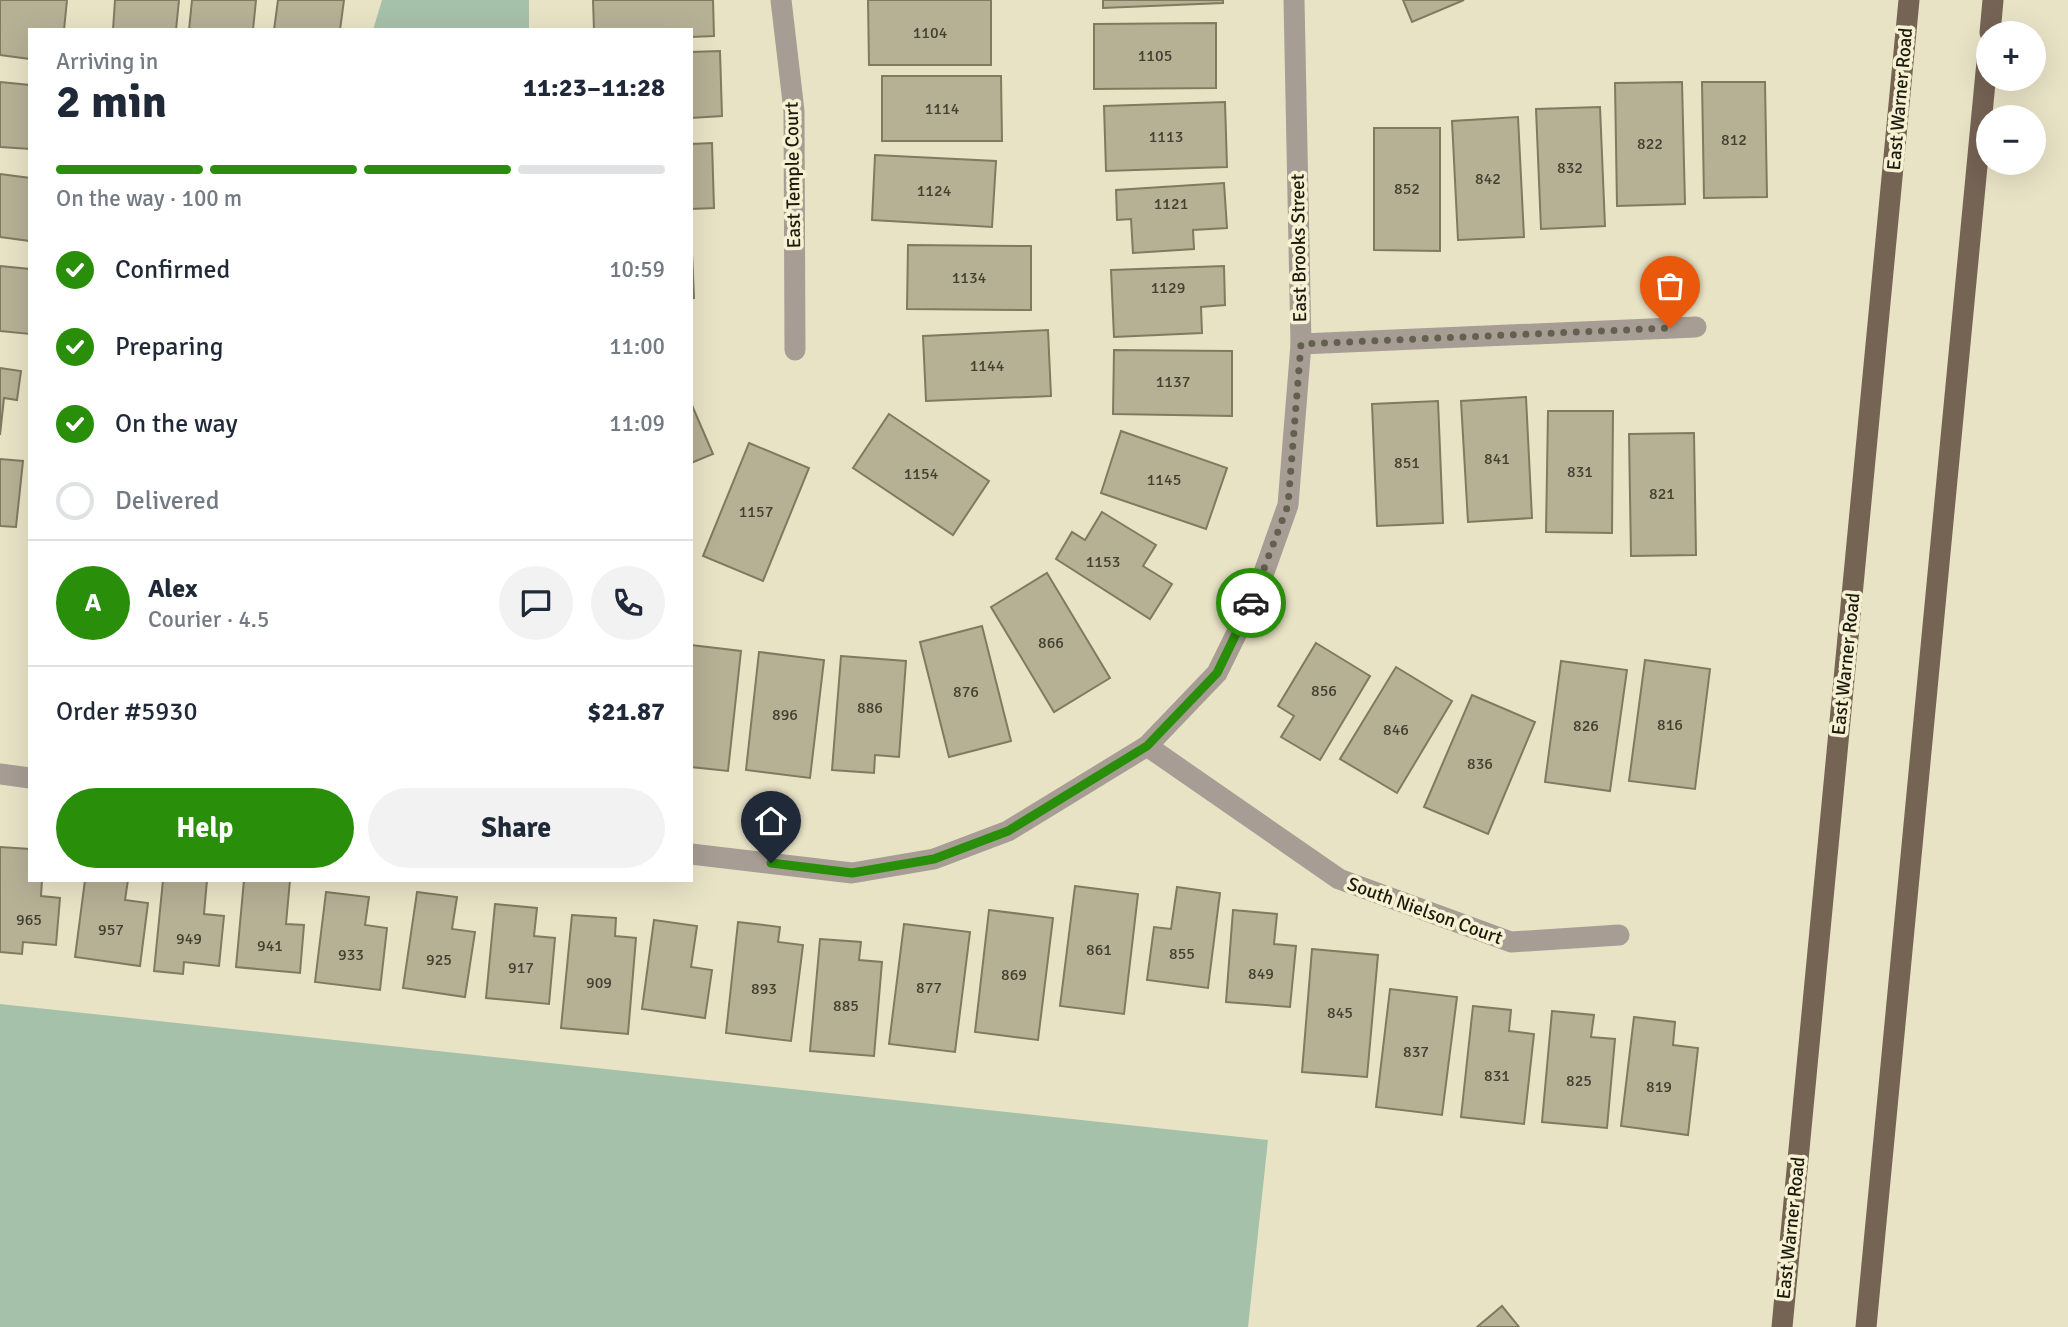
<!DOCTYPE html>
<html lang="en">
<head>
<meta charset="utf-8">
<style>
  :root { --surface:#fff; --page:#f2f2f3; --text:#1f2937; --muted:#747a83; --line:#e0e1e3; --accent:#298e09 }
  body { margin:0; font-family:Signika,sans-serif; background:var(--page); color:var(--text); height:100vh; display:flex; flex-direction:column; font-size:26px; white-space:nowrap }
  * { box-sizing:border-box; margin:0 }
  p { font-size:23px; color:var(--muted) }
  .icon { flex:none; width:38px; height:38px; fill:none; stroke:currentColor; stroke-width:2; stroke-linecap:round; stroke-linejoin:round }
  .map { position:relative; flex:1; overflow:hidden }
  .side { position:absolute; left:28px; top:28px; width:665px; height:854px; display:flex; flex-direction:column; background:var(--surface); border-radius:0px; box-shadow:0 7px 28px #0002 }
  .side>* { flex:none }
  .tools { position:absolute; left:1976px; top:21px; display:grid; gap:14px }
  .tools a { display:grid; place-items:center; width:70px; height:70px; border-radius:50%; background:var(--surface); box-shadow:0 7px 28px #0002; font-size:35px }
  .pin { position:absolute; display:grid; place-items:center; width:60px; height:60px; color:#fff; margin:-72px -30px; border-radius:50% 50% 50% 0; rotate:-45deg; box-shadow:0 0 7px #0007 }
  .pin .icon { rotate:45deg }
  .courier { position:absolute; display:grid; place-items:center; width:70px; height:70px; margin:-35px; border:5px solid #298e09; border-radius:50%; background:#fff; color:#222; box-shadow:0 2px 9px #0007 }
  .overview em { font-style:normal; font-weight:800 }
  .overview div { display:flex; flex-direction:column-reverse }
  .overview { display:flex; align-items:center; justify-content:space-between; height:119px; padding:0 28px }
  h1 { font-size:46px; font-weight:800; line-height:52px }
  .bar { display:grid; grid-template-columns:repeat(4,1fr); gap:10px 7px; align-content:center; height:84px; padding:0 28px }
  .bar i { height:9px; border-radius:5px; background:var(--line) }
  .bar .selected { background:var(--accent) }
  .bar p { grid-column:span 4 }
  .line { display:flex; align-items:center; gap:18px; padding:0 28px; border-top:2px solid var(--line) }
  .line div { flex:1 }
  .round { display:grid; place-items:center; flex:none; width:74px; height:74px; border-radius:37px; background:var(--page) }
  ol { padding:0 28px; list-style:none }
  li { display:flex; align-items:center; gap:21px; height:77px }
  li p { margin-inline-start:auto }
  li .icon { padding:7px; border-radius:50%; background:var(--accent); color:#fff; stroke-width:4 }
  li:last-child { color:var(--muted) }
  li i { width:38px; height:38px; border:4px solid var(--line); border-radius:50% }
  .primary-button { display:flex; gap:14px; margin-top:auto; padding:14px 28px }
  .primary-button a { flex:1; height:80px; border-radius:42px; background:var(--accent); color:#fff; font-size:28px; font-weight:800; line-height:80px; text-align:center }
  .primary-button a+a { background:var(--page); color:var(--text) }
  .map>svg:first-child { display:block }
</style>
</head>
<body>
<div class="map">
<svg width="2068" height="1327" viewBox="0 0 2068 1327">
  <rect width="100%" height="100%" fill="#e9e3c6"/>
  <!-- green -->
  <g fill="#a6c1a9">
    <polygon points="382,0 529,0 529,30 373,30"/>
    <polygon points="0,1004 1268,1140 1248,1327 0,1327"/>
  </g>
  <!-- building -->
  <g fill="#b6b095" stroke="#7f7a60" stroke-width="2">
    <polygon points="0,0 67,0 64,30 30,30 30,59 0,55"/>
    <polygon points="115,0 179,0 176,30 113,30"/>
    <polygon points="192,0 256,0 253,30 189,30"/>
    <polygon points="278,0 344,0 340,30 274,30"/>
    <polygon points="593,0 713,0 714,36 691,37 691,30 594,30"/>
    <polygon points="868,0 991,0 991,65 869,65"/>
    <polygon points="1103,0 1223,0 1223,3 1103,8"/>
    <polygon points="1403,0 1464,0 1412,22"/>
    <polygon points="1216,23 1216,88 1094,89 1094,24"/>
    <polygon points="720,51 722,116 691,118 691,52"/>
    <polygon points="882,76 1001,76 1002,141 882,141"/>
    <polygon points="0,82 30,85 30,149 0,147"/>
    <polygon points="1682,82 1685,204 1617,206 1615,83"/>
    <polygon points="1702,82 1765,82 1767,197 1704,198"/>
    <polygon points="1225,102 1227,167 1106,171 1104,106"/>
    <polygon points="1600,107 1605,226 1541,229 1536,109"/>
    <polygon points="1518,117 1524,237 1458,240 1452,121"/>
    <polygon points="1374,128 1440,128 1440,251 1374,250"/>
    <polygon points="712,143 714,208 691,209 691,144"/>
    <polygon points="875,155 996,161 992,227 872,220"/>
    <polygon points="0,174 30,178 30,241 0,237"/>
    <polygon points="1224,183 1227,228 1193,230 1194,249 1133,253 1131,219 1117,220 1116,190"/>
    <polygon points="691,231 694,298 691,298"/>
    <polygon points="908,245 1031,246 1031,310 907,309"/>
    <polygon points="0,266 30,269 30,334 0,331"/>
    <polygon points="1224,266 1225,305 1201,307 1202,333 1114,337 1111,270"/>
    <polygon points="1048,330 1051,396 926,401 923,336"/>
    <polygon points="1114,350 1232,351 1232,416 1113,414"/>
    <polygon points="0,368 21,371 17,400 4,398 0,435"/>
    <polygon points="1526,397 1532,518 1468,522 1461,401"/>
    <polygon points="1438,401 1443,523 1377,526 1372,404"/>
    <polygon points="691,403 713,454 691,463"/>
    <polygon points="1548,411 1613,411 1612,533 1546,532"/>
    <polygon points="889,414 989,481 953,535 853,468"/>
    <polygon points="1121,431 1227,468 1206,529 1101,493"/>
    <polygon points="1694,433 1696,555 1631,556 1629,434"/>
    <polygon points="749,443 809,468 763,581 703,556"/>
    <polygon points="0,459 23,461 16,527 0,526"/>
    <polygon points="1102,512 1156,545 1143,566 1172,584 1150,619 1056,559 1072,532 1085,540"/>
    <polygon points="1047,573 1110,678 1054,712 991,607"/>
    <polygon points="982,626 1011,741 949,757 920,642"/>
    <polygon points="1316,643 1370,676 1320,760 1281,737 1294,716 1278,706"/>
    <polygon points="691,645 741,651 728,771 691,767"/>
    <polygon points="759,652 824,660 810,778 746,770"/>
    <polygon points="841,656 906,661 899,757 875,755 874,773 832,770"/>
    <polygon points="1645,660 1710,669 1695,789 1629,781"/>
    <polygon points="1561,661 1627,670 1610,791 1545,782"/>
    <polygon points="1396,667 1452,701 1397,793 1340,759"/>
    <polygon points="1472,695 1535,722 1488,834 1424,807"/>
    <polygon points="0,847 30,849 30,880 42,880 41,896 60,898 56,945 23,942 22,954 0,952"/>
    <polygon points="85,880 128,880 125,900 148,903 140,966 75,957"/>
    <polygon points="163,880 207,880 204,914 224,916 219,966 184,962 183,974 154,971"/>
    <polygon points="244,880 290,880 286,924 304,925 300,973 236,967"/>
    <polygon points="1075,886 1138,894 1124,1014 1060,1006"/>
    <polygon points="1177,887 1220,893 1208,988 1147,980 1154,927 1171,929"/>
    <polygon points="326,892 369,897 365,925 387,928 380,990 315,982"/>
    <polygon points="417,892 457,897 452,929 475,932 465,997 403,988"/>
    <polygon points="495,904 537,908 534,936 555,938 549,1004 486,998"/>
    <polygon points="989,910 1053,918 1038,1040 975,1032"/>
    <polygon points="1233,910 1277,914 1274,944 1296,946 1290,1007 1226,1002"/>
    <polygon points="572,915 616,918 615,936 636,938 628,1034 561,1028"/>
    <polygon points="654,920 697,926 691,967 712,970 705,1018 642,1009"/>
    <polygon points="738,922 780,927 778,942 803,945 791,1041 726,1033"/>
    <polygon points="904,924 970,932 955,1052 889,1044"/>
    <polygon points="820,939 861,942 859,960 882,962 874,1056 810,1051"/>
    <polygon points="1312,949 1378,955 1367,1077 1302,1072"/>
    <polygon points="1390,989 1457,997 1442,1115 1376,1107"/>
    <polygon points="1473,1006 1511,1010 1509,1031 1534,1034 1524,1124 1461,1117"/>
    <polygon points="1552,1011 1594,1015 1591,1037 1615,1039 1607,1128 1542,1122"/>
    <polygon points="1634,1017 1675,1022 1673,1045 1698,1048 1688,1135 1621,1126"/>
    <polygon points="1502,1306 1519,1327 1477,1327"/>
  </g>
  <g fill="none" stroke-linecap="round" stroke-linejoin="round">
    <!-- minor -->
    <g stroke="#a79d94" stroke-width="21">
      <polyline points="781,0 794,111 795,350"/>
      <polyline points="1301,344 1696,327"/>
      <polyline points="1147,746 1339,879 1511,942 1619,935"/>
      <polyline points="0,774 30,778"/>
      <polyline points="691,854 852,873 934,859 1008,831 1147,746 1217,673 1257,592 1288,505 1301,344 1294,0"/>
    </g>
    <!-- major -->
    <g stroke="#756354" stroke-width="21">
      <polyline points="1990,33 1993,0"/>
      <polyline points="1782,1327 1909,0"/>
      <polyline points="1866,1327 1988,51"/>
    </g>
  </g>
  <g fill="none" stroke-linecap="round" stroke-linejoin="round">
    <!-- done -->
    <polyline stroke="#64604f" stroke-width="7" stroke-dasharray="0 12.6" points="1251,603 1288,505 1301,344 1670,328"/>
    <!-- route -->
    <polyline stroke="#298e09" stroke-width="9" points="771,863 852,873 934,859 1008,831 1147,746 1217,673 1251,603"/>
  </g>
  <g text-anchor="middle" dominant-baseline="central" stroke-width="7" stroke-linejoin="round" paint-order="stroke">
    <!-- number labels -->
    <g font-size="16" fill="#424030">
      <text x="930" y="33">1104</text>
      <text x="1155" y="56">1105</text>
      <text x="942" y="109">1114</text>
      <text x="1166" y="137">1113</text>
      <text x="1734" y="140">812</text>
      <text x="1650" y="144">822</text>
      <text x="1570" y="168">832</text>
      <text x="1488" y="179">842</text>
      <text x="1407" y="189">852</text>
      <text x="934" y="191">1124</text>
      <text x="1171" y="204">1121</text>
      <text x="969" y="278">1134</text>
      <text x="1168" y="288">1129</text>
      <text x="987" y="366">1144</text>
      <text x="1173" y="382">1137</text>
      <text x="1497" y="459">841</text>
      <text x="1407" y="463">851</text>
      <text x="1580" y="472">831</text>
      <text x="921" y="474">1154</text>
      <text x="1164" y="480">1145</text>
      <text x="1662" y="494">821</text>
      <text x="756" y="512">1157</text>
      <text x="1103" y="562">1153</text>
      <text x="1051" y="643">866</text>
      <text x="1324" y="691">856</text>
      <text x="966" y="692">876</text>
      <text x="870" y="708">886</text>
      <text x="785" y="715">896</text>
      <text x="1670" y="725">816</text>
      <text x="1586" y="726">826</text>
      <text x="1396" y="730">846</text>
      <text x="1480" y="764">836</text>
      <text x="29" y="920">965</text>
      <text x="111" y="930">957</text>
      <text x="189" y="939">949</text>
      <text x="270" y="946">941</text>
      <text x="1099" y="950">861</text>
      <text x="1182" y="954">855</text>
      <text x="351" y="955">933</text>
      <text x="439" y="960">925</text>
      <text x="521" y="968">917</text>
      <text x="1261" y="974">849</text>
      <text x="1014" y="975">869</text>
      <text x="599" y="983">909</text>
      <text x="929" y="988">877</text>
      <text x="764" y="989">893</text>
      <text x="846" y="1006">885</text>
      <text x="1340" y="1013">845</text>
      <text x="1416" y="1052">837</text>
      <text x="1497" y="1076">831</text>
      <text x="1579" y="1081">825</text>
      <text x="1659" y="1087">819</text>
    </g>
    <!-- street labels -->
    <g font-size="19" fill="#1c1a0f" stroke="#f6f1d3">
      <text transform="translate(1900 99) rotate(-85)">East Warner Road</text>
      <text transform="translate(793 175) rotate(-91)">East Temple Court</text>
      <text transform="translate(1299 248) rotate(-91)">East Brooks Street</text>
      <text transform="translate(1846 664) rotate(-84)">East Warner Road</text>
      <text transform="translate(1425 911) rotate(20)">South Nielson Court</text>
      <text transform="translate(1791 1228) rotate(-84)">East Warner Road</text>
    </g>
  </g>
</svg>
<div class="tools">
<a>+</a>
<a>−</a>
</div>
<div class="pin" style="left:1670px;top:328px;background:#ea580c"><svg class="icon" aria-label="bag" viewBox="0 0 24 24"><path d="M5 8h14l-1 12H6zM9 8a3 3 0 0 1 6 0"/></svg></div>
<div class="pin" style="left:771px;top:863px;background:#1f2937"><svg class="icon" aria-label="home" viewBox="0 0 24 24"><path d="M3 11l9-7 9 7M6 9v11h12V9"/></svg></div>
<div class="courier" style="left:1251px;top:603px"><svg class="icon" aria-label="car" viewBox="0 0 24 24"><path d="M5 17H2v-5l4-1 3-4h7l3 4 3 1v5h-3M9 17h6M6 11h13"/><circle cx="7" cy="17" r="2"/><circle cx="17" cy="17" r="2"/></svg></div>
<section class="side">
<div class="overview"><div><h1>2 min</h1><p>Arriving in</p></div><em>11:23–11:28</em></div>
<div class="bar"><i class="selected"></i><i class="selected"></i><i class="selected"></i><i></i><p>On the way · 100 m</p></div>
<ol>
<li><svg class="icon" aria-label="check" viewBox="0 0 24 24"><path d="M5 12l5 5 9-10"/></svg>Confirmed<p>10:59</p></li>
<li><svg class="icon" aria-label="check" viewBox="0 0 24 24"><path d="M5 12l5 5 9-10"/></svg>Preparing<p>11:00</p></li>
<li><svg class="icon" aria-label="check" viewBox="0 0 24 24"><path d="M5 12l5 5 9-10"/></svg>On the way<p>11:09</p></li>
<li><i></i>Delivered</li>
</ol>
<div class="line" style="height:126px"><b class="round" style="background:var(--accent);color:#fff">A</b><div><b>Alex</b><p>Courier · 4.5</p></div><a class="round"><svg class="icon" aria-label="chat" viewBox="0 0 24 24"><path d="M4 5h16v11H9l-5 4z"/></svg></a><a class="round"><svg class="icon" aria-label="phone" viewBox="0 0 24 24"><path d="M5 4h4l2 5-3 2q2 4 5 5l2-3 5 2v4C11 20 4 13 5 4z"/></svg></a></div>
<div class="line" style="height:91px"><div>Order #5930</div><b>$21.87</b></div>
<div class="primary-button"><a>Help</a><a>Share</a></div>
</section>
</div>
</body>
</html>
